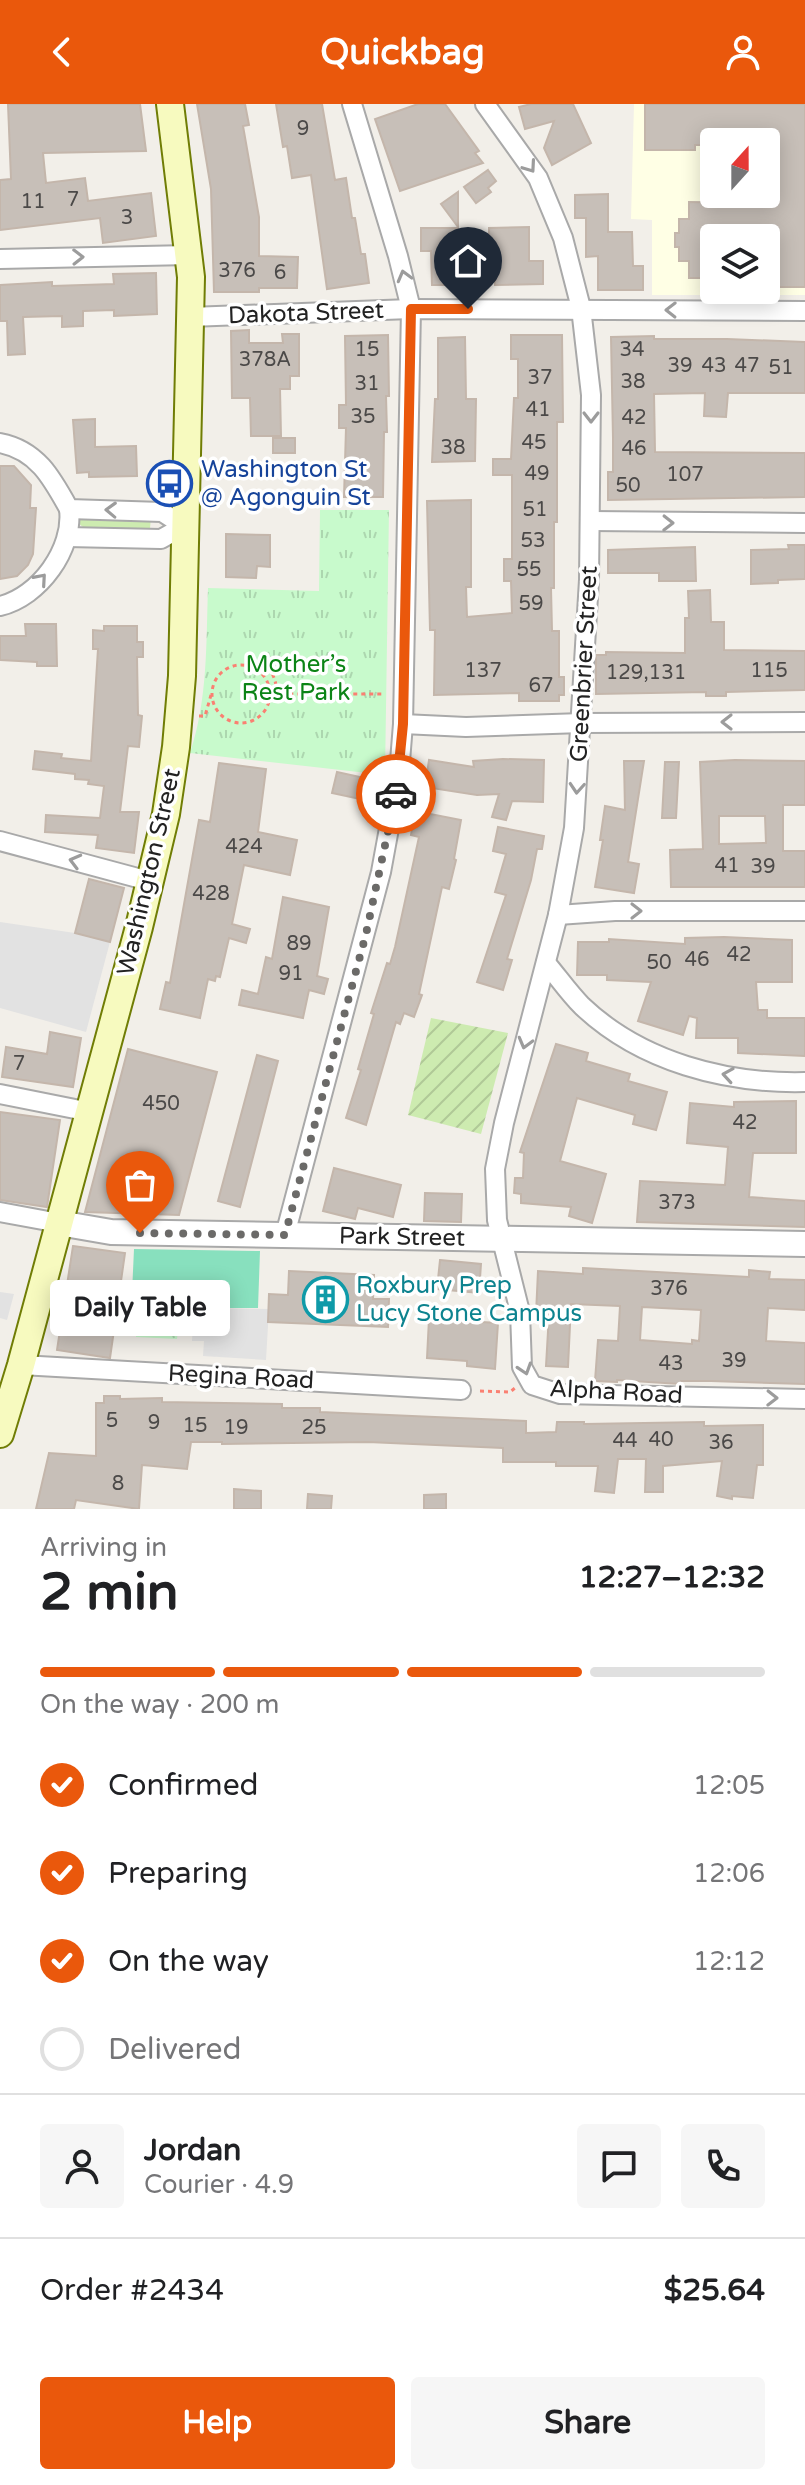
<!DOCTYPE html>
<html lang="en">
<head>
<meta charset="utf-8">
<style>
  :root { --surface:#fff; --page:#f6f6f6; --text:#202124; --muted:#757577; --line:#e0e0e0; --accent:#ea580c }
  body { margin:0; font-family:"Varela Round",sans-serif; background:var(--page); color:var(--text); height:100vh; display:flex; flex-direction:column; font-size:30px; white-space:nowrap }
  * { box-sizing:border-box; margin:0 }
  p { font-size:26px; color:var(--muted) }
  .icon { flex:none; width:44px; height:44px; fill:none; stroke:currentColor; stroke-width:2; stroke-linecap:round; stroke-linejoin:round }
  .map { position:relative; height:1405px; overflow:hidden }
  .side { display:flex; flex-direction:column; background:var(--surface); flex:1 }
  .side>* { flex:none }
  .needle { width:52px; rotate:21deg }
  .buttons { position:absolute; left:700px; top:24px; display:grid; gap:16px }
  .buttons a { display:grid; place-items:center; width:80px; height:80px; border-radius:8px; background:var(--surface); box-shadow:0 4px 20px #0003; font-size:40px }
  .pin { position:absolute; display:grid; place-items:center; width:68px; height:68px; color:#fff; margin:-82px -34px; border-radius:50% 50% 50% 0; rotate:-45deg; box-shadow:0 0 8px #0007 }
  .pin .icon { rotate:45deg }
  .courier { position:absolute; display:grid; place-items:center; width:80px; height:80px; margin:-40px; border:6px solid #ea580c; border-radius:50%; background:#fff; color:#222; box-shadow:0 2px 10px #0007 }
  .bubble { position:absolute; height:56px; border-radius:8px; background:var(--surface); box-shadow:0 4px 20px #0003; font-size:26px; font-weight:800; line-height:56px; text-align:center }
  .overview em { font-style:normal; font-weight:800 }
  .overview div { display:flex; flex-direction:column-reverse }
  .overview { display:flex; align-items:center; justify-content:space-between; height:136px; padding:0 40px }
  h1 { font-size:52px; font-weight:800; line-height:60px }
  .bar { display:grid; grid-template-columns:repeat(4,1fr); gap:12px 8px; align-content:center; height:96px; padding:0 40px }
  .bar i { height:10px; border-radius:6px; background:var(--line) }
  .bar .current { background:var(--accent) }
  .bar p { grid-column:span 4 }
  .line { display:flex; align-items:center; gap:20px; padding:0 40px; border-top:2px solid var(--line) }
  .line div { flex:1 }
  .round { display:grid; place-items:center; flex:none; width:84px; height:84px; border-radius:8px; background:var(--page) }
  ol { padding:0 40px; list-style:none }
  li { display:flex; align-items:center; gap:24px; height:88px }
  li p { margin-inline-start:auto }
  li .icon { padding:8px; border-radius:50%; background:var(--accent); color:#fff; stroke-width:4 }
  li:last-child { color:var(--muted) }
  li i { width:44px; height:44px; border:4px solid var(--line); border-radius:50% }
  .primary-button { display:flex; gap:16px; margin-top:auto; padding:16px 40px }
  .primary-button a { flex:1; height:92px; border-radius:8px; background:var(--accent); color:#fff; font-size:32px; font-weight:800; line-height:92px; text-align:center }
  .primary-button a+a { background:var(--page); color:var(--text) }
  header { display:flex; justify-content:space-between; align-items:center; height:104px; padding:0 40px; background:var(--accent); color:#fff; font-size:36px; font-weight:800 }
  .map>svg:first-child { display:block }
</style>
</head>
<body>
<header><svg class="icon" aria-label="back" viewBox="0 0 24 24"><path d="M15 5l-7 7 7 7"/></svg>Quickbag<svg class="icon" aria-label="person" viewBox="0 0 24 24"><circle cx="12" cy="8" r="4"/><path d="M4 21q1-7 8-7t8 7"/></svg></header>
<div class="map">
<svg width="805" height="1405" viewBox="0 0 805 1405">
  <defs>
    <pattern id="park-tufts" width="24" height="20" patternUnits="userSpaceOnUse" patternTransform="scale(2)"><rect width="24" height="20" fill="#c8facc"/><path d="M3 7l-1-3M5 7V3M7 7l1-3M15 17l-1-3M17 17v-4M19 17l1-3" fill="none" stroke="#acd6af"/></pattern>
    <pattern id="garden-furrows" width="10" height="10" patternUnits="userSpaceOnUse" patternTransform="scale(2)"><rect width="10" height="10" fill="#cdebb0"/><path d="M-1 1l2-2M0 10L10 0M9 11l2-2" fill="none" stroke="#b0c997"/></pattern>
  </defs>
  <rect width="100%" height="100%" fill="#f2efe9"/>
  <!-- education -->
  <path fill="#ffffe5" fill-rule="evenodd" d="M634,0H805V191H652V116L631,115ZM714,38H766V90H714ZM714,134H766V186H714Z"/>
  <!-- grass -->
  <polygon fill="#cdebb0" points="79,411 151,411 150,425 83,423 78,419"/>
  <!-- park -->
  <g fill="url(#park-tufts)">
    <path d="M320,406H389L385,671L190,649C208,595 206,540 208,484L319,487Z"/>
    <polygon points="139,1190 179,1193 177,1235 136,1233"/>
  </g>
  <!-- garden -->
  <polygon fill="url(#garden-furrows)" points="431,914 508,929 481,1030 408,1011"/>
  <!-- pitch -->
  <polygon fill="#88e0be" points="134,1145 260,1147 258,1204 212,1204 191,1193 132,1189"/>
  <!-- parking -->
  <g fill="#e2e2e2">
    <polygon points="0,818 75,829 110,838 86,928 0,904"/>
    <polygon points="0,1188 14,1190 7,1216 0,1214"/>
    <polygon points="207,1204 269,1205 266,1256 203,1252 204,1237 192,1237 193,1219 207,1219"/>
  </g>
  <!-- building -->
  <g fill="#c7bfb8" stroke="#c4b6ab" stroke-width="2" fill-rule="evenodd">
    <polygon points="8,0 140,0 146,47 43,49 46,79 85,74 88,97 151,89 156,132 103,139 100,114 0,126 0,76 11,75"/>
    <polygon points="197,0 245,0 249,21 243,22 259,113 259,152 298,153 297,184 259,184 259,188 214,188 211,85"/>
    <polygon points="276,0 322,0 335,76 346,74 352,114 355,114 361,150 365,150 369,179 327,185 311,71 292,74 287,42 283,43"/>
    <polygon points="418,0 445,0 479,47 475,49 483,59 400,87 375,15"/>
    <polygon points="531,0 573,0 591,39 552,61 544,44 554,17 525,25 519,3"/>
    <polygon points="645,0 805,0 805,183 778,183 778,170 766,170 766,134 714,134 714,174 689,174 689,157 679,157 679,143 675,143 675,129 679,129 679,115 689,115 689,98 766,99 766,38 714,38 714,41 695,41 695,46 645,46"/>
    <polygon points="488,66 496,77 488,84 491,88 476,99 464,83"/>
    <polygon points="458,88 458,123 441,100"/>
    <polygon points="608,90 608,128 632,128 633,162 643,162 643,186 598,186 598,152 586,153 586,114 575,114 575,91"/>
    <polygon points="529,123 529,157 543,157 543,180 495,181 495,148 489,148 489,124"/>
    <polygon points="421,124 458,124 459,158 468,158 468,181 432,181 431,147 421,147"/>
    <polygon points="156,169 157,210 114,212 114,206 83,207 83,222 62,223 62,212 23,213 25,250 8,251 7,217 0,217 0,181 52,178 52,182 114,180 113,170"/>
    <polygon points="249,226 249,239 283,239 282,230 299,230 299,272 290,272 290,285 280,285 281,332 251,332 250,294 232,294 231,227"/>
    <polygon points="388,231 389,292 386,292 387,328 384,328 383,393 344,393 346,324 339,324 339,301 346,301 345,232"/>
    <polygon points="511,231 562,231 563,318 557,318 557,418 554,418 554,484 551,484 552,527 559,527 559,573 564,573 564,591 559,591 559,597 519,597 519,589 434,591 435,526 430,526 427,397 471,396 471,483 466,483 467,513 512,509 511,477 504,477 504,455 512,455 512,371 493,371 493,355 511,355 514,294 518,294 518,255 511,255"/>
    <polygon points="654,232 654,235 727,235 805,238 805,289 728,289 726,313 704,312 705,289 654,290 655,348 805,349 805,393 608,396 608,368 613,368 613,334 611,233"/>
    <polygon points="465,233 466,295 476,295 475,357 432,358 435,295 438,295 438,234"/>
    <polygon points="95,315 95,343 136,342 137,372 89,373 89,368 77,369 73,316"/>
    <rect x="273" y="334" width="22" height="15"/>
    <polygon points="0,362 14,362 31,381 30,404 36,404 33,450 28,461 17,472 0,475"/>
    <polygon points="226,430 270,431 270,463 257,462 256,474 226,473"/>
    <polygon points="788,441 805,441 805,475 778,476 778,479 751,480 751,446 789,445"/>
    <polygon points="695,443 696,477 659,477 659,469 608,469 608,446"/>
    <polygon points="710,486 711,518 724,518 724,546 805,547 805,586 726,588 726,592 706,592 706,588 596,590 596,551 606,551 606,548 685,549 685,514 689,514 688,487"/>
    <polygon points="25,520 56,520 57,562 37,562 37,558 0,556 0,532 26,532"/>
    <polygon points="104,522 137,522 137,538 143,538 143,553 137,553 138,611 142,612 139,643 128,642 120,708 139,708 134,749 96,744 98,731 45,728 46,711 100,714 104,682 88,680 89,676 75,675 75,670 33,665 35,647 62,650 61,654 91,657 98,545 93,545 93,526 104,527"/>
    <polygon points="503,655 544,656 543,698 512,697 506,716 492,713 499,690 477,691 425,683 429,656 474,663 473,657"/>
    <path d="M735,656L805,657V701H783V747H805V783H671L670,746L703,745L700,658ZM719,712H765L766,739L719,740Z"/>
    <polygon points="624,657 644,657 628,758 639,760 634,789 595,783 603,736 600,736 605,702 625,706"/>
    <polygon points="665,658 679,658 676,714 662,714"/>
    <polygon points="219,659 266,665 258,728 297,736 290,771 244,761 232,820 250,825 246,839 229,834 220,873 216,872 215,877 208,875 200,914 160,905 166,878 170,879 199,716 210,718"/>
    <polygon points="337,668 369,675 365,696 332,689"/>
    <polygon points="420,708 461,716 454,755 456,756 449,785 442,783 419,890 422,891 414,913 404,909 400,920 396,918 366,1021 346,1014 361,966 358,965 374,910 371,909 387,859 390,860 395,843 419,733 411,731 414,715 419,716"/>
    <polygon points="498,723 544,732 542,745 537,745 531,776 507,855 512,856 503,886 477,878 506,791 495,788 506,750 493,747"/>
    <polygon points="89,775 124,784 110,838 75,829"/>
    <polygon points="283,793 329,803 317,872 328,875 324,890 309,886 303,914 239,901 242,886 258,890 266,853 272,855"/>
    <polygon points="724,833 792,836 792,878 756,878 758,906 767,906 767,914 805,914 805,952 738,949 738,934 696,934 697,914 689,912 683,931 638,917 651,878 607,876 607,871 577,871 578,838 609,838 609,835 685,840 685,834"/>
    <polygon points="50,928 81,934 73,983 2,973 6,943 47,950"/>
    <polygon points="556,940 588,949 586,957 630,970 628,977 667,988 656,1026 633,1020 635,1011 577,994 560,1057 606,1070 592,1119 569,1112 571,1103 521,1099 521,1090 514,1089 515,1074 523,1074 524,1049 520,1048"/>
    <polygon points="128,945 217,968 179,1111 85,1108"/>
    <polygon points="257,951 278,957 240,1103 218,1097"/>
    <polygon points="796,997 796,1049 753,1049 749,1093 805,1097 805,1123 637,1118 640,1077 725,1081 728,1043 687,1039 690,999 734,1003 734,998"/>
    <polygon points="0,1008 60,1016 47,1103 0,1096"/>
    <polygon points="334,1064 401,1081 393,1113 358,1104 355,1115 323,1107"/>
    <polygon points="425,1089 462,1090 461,1118 424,1117"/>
    <polygon points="73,1142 125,1149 110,1254 57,1246"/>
    <polygon points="440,1156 481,1160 479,1189 437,1185"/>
    <path d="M583,1164L749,1173V1166L770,1168L769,1175L805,1176V1206L768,1204L766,1237L805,1239V1280L711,1277H681L680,1280L617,1276V1278L595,1277L598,1236L618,1237L620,1202L571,1200L568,1263L546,1262L549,1210H536L538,1167L583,1170ZM642,1203L701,1206L699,1237L692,1236V1240L640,1236Z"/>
    <polygon points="289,1167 374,1171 373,1195 389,1195 388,1223 268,1218 269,1190 288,1191"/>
    <polygon points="429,1215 498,1219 495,1265 467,1262 467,1257 427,1254"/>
    <polygon points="104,1292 120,1292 120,1295 162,1294 162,1298 282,1300 282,1304 320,1304 320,1308 526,1317 526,1329 556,1328 557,1318 584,1318 584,1320 704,1318 704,1322 763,1321 763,1361 757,1361 753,1394 732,1392 732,1395 717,1392 722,1357 663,1362 663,1388 645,1388 646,1355 618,1355 614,1389 595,1387 598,1362 556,1362 556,1358 503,1358 503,1344 368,1338 222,1340 222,1338 191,1338 187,1365 142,1361 139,1405 76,1396 74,1405 36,1405 49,1349 96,1352 96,1299 104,1299"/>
    <polygon points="234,1385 261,1387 261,1405 234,1405"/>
    <polygon points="308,1390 332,1392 331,1405 307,1405"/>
    <polygon points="446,1390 446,1405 424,1405 424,1391"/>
  </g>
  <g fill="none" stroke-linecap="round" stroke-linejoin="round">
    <defs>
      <g id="minor">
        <polyline points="485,0 538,74 563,134 581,204 591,291 589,476 574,724 558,811 504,1019 495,1065 497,1116 520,1208 522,1263 532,1281 560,1290 805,1295"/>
        <polyline points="0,155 190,151"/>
        <polyline points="190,213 411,205 805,207"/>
        <path d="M0,339C37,346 52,374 69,405L162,408L184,422L161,435L67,433"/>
        <polyline points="590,417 805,419"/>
        <path d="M0,502C39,493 74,445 69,405"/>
        <polyline points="403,620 466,623 582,619 805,618"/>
        <polyline points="0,737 149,777"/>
        <polyline points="558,811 615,807 805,807"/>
        <path d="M546,859C558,873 569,889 582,902C641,958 726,980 805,978"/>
        <polyline points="0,990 90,1008"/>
        <polyline points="0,1108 59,1119"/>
        <polyline points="285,1131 381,768 399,670 403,620 411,205 398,152 352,0"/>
        <polyline points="21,1261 461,1286"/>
      </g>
      <polyline id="tertiary" points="59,1119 111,1128 805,1140"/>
      <polyline id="secondary" points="0,1330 21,1261 139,823 166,710 176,643 182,572 191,173 170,0"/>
    </defs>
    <!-- minor casing -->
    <use href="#minor" stroke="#a9a9a9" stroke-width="22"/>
    <!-- tertiary casing -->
    <use href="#tertiary" stroke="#a9a9a9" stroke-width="28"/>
    <!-- secondary casing -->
    <use href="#secondary" stroke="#707d05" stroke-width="30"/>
    <!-- path -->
    <g stroke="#fa8072" stroke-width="3" stroke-dasharray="4 4" stroke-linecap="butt">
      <circle cx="241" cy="590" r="29"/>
      <path d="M256,565L261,559C274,565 275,577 278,590H385"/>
      <polyline points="199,612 205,612 211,591"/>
      <polyline points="480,1287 510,1288 515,1284"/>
    </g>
    <!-- minor -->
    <use href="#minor" stroke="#fff" stroke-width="18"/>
    <!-- tertiary -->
    <use href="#tertiary" stroke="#fff" stroke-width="24"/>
    <!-- secondary -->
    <use href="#secondary" stroke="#f7fabf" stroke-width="26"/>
  </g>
  <!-- one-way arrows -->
  <defs><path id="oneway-chevron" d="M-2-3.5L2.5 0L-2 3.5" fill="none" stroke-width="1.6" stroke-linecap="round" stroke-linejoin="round" transform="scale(2)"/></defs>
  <g stroke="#9c9c9c">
    <use href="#oneway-chevron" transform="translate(530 63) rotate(55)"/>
    <use href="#oneway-chevron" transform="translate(78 153) rotate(-1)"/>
    <use href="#oneway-chevron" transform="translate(404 172) rotate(-105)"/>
    <use href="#oneway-chevron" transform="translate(671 206) rotate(-179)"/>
    <use href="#oneway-chevron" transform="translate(591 313) rotate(90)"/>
    <use href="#oneway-chevron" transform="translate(111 406) rotate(-178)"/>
    <use href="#oneway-chevron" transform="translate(668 419) rotate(1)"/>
    <use href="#oneway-chevron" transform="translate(41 475) rotate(-49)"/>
    <use href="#oneway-chevron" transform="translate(727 618) rotate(180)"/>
    <use href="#oneway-chevron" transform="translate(577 684) rotate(94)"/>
    <use href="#oneway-chevron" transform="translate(75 757) rotate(-165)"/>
    <use href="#oneway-chevron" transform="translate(636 807)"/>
    <use href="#oneway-chevron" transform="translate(525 939) rotate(105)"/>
    <use href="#oneway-chevron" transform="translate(728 971) rotate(-171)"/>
    <use href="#oneway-chevron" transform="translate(525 1265) rotate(72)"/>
    <use href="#oneway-chevron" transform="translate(772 1294) rotate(1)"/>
  </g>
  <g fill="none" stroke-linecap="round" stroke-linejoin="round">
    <!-- done -->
    <polyline stroke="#6b6a68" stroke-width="8" stroke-dasharray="0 14.4" points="140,1129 285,1131 366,830 396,690"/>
    <!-- route -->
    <polyline stroke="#ea580c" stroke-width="10" points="396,690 403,620 411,205 468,205"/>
  </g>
  <!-- icons -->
  <defs>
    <symbol id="bus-ring" viewBox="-11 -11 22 22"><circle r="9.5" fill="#fff" stroke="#1a4fb4" stroke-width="1.5"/><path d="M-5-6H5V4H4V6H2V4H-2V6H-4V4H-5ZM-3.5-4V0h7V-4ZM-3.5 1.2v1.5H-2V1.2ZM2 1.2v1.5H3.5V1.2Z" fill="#1a4fb4"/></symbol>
    <symbol id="building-ring" viewBox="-11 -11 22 22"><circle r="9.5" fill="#fff" stroke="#0f9aa8" stroke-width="1.5"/><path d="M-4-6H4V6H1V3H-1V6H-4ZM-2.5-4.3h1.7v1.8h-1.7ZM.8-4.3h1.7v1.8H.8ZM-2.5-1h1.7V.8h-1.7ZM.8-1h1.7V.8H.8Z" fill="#0f9aa8"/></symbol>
  </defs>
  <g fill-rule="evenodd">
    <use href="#bus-ring" x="144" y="354" width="51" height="51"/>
    <use href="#building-ring" x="300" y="1170" width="51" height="51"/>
  </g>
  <g text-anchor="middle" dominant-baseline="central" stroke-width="7" stroke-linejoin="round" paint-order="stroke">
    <!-- number labels -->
    <g font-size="20" fill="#4b4948">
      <text x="303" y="25">9</text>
      <text x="73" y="96">7</text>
      <text x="33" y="98">11</text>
      <text x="127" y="114">3</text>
      <text x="237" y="167">376</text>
      <text x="280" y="169">6</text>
      <text x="367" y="246">15</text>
      <text x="632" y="246">34</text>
      <text x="265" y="256">378A</text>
      <text x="680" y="262">39</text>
      <text x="714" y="262">43</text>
      <text x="747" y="262">47</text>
      <text x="781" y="264">51</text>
      <text x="540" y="274">37</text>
      <text x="633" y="278">38</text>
      <text x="367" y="280">31</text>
      <text x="538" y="306">41</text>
      <text x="363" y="313">35</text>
      <text x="634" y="314">42</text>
      <text x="534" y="339">45</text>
      <text x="453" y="344">38</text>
      <text x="634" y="345">46</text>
      <text x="537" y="370">49</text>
      <text x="685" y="371">107</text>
      <text x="628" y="382">50</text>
      <text x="535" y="406">51</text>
      <text x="533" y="437">53</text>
      <text x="529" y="466">55</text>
      <text x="531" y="500">59</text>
      <text x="483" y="567">137</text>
      <text x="769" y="567">115</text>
      <text x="646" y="569">129,131</text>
      <text x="541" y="582">67</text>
      <text x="244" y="743">424</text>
      <text x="727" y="762">41</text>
      <text x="763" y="763">39</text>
      <text x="211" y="790">428</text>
      <text x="299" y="840">89</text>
      <text x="739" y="851">42</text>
      <text x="697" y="856">46</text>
      <text x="659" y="859">50</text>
      <text x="291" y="870">91</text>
      <text x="19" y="960">7</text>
      <text x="161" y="1000">450</text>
      <text x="745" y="1019">42</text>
      <text x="677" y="1099">373</text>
      <text x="669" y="1185">376</text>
      <text x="734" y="1257">39</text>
      <text x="671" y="1260">43</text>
      <text x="112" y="1317">5</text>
      <text x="154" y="1319">9</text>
      <text x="195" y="1322">15</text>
      <text x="236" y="1324">19</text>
      <text x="314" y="1324">25</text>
      <text x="661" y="1336">40</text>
      <text x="625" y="1337">44</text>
      <text x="721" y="1339">36</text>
      <text x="118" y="1380">8</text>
    </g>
    <!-- street labels -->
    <g font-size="24" fill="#222" stroke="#fff">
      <text transform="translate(306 209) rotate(-2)">Dakota Street</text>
      <text transform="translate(584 560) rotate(-87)">Greenbrier Street</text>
      <text transform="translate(149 768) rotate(-77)">Washington Street</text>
      <text transform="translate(402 1133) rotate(1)">Park Street</text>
      <text transform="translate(241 1273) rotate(3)">Regina Road</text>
      <text transform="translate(616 1288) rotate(3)">Alpha Road</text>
    </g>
    <!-- transit labels -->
    <g font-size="24" fill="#164399" stroke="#fff" text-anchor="start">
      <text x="201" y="365">Washington St<tspan x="201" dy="28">@ Agonguin St</tspan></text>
    </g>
    <!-- park labels -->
    <g font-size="24" fill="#0c8416" stroke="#fff">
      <text x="296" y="560">Mother’s<tspan x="296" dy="28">Rest Park</tspan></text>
    </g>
    <!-- culture labels -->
    <g font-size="24" fill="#0d838f" stroke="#fff" text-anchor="start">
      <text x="356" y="1181">Roxbury Prep<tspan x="356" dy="28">Lucy Stone Campus</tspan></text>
    </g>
  </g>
</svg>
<div class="buttons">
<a><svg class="needle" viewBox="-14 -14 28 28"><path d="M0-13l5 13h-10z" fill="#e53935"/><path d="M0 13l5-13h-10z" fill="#757577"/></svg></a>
<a><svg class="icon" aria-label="layers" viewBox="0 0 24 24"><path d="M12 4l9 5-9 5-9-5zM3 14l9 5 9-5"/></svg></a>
</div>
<div class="pin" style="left:140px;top:1129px;background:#ea580c"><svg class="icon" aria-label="bag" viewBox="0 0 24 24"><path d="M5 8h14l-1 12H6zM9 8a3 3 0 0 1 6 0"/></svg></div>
<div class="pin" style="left:468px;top:205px;background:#1f2937"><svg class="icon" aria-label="home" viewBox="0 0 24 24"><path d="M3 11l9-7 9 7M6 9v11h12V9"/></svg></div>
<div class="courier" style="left:396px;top:690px"><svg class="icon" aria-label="car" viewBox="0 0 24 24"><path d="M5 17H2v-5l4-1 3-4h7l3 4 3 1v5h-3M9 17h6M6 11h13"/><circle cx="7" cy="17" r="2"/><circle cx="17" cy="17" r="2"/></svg></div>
<div class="bubble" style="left:50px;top:1176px;width:180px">Daily Table</div>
</div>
<section class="side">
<div class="overview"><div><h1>2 min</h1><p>Arriving in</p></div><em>12:27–12:32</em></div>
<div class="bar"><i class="current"></i><i class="current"></i><i class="current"></i><i></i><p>On the way · 200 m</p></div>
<ol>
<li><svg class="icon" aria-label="check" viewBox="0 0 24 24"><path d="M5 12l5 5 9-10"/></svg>Confirmed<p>12:05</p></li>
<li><svg class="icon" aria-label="check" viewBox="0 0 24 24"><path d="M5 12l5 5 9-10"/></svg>Preparing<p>12:06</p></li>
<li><svg class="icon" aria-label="check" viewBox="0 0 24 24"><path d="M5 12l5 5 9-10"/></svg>On the way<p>12:12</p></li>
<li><i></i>Delivered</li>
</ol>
<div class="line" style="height:144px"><a class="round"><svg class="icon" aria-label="person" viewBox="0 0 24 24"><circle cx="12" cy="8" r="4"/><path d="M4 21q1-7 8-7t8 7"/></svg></a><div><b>Jordan</b><p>Courier · 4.9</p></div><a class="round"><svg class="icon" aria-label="chat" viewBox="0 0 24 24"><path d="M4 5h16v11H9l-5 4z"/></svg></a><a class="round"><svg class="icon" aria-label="phone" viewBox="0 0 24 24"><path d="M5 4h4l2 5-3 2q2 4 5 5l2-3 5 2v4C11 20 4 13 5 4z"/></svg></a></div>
<div class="line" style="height:104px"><div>Order #2434</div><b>$25.64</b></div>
<div class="primary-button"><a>Help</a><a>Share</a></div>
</section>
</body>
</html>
